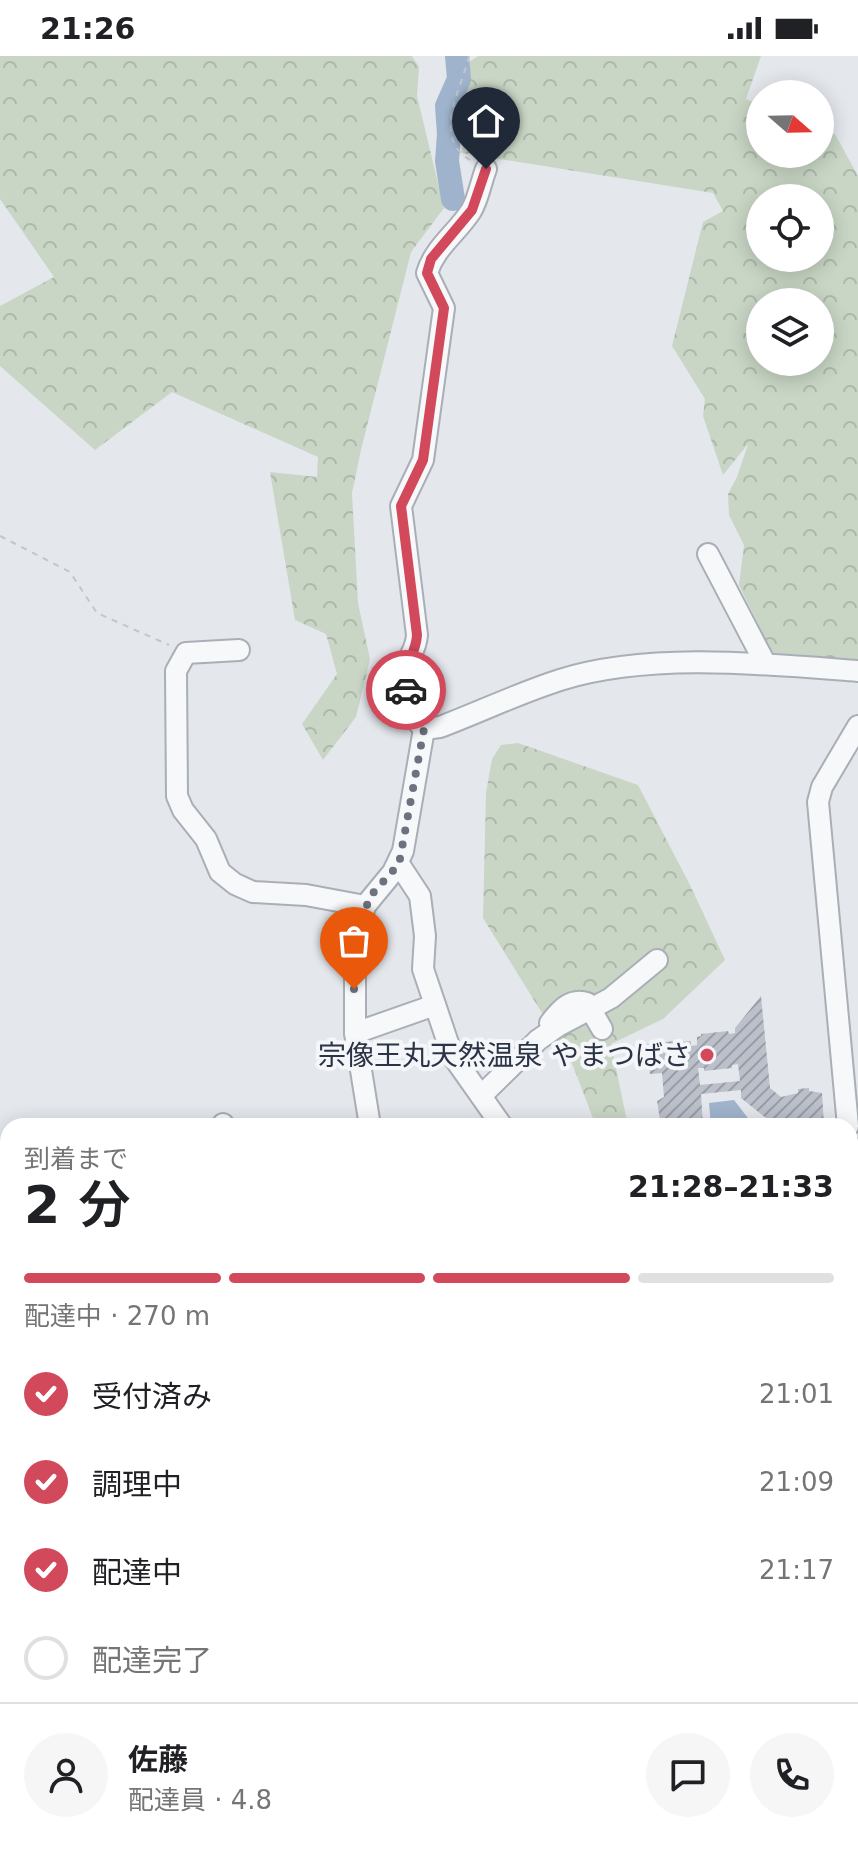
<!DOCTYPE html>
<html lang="ja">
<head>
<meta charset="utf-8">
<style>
  :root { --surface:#fff; --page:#f6f6f6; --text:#202124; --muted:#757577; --line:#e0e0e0; --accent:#d1495b }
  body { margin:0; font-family:"DejaVu Sans","Noto Sans JP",sans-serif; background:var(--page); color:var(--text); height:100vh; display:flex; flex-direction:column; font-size:30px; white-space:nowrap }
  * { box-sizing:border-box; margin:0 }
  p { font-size:26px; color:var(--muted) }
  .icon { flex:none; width:44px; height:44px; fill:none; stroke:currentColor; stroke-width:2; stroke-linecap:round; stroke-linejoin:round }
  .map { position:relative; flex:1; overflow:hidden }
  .sheet { position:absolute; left:0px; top:1062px; width:858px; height:744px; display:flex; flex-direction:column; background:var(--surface); border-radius:24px 24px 0 0; box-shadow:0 4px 20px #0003 }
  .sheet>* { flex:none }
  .needle { width:52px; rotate:110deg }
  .tools { position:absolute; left:746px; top:24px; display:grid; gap:16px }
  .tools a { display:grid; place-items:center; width:88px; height:88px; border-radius:50%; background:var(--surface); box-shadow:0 4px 20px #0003; font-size:40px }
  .pin { position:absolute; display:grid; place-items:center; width:68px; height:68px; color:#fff; margin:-82px -34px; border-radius:50% 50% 50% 0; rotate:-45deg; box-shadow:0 0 8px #0007 }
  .pin .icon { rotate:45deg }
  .courier { position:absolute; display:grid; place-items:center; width:80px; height:80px; margin:-40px; border:6px solid #d1495b; border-radius:50%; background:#fff; color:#222; box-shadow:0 2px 10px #0007 }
  .overview em { font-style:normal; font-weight:600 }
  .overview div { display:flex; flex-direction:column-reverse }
  .overview { display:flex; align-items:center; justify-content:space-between; height:136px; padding:0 24px }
  h1 { font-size:52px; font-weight:600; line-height:60px }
  .bar { display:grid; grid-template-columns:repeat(4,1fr); gap:12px 8px; align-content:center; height:96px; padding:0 24px }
  .bar i { height:10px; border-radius:6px; background:var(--line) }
  .bar .on { background:var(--accent) }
  .bar p { grid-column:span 4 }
  .line { display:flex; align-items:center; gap:20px; padding:0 24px; border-top:2px solid var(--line) }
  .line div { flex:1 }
  .round { display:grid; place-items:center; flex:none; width:84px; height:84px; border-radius:42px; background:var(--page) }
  ol { padding:0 24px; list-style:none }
  li { display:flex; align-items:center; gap:24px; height:88px }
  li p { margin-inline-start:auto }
  li .icon { padding:8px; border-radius:50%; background:var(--accent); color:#fff; stroke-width:4 }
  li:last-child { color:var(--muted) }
  li i { width:44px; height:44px; border:4px solid var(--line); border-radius:50% }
  .status { display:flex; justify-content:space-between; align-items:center; height:56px; padding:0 40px; background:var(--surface); direction:ltr }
  .status svg { height:22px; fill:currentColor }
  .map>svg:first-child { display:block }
</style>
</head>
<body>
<div class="status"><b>21:26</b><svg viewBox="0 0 49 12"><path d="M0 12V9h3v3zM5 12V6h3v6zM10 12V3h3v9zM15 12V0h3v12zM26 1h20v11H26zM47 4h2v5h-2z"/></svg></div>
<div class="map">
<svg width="858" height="1806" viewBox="0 0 858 1806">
  <defs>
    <pattern id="forest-crowns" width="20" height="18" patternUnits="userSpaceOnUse" patternTransform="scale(2)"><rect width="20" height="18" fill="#c9d6c5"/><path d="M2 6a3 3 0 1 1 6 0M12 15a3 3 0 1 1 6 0" fill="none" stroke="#adb8ab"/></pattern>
    <pattern id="building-hatch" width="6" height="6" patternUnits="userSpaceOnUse" patternTransform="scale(2)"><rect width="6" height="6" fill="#bbc0ca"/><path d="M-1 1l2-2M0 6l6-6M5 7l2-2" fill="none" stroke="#989da6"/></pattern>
  </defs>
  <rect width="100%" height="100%" fill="#e4e7ec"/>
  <!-- forest -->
  <g fill="url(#forest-crowns)" fill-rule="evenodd">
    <polygon points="0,0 412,0 419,11 417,40 444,152 411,196 361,394 352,437 358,547 370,603 356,661 323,704 302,668 337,618 326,578 295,564 270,416 317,421 318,401 172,336 95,394 0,310 0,250 54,221 0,143"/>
    <path d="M478,0H761L746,43L760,49V98H820V72L835,78L858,120V605L773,599L739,529L744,489L729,459L728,438L737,421L748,388L723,419L703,360L705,343L672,290L703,166L723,155L713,137L462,97L469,6ZM760,142H820V202H760ZM760,246H820V306H760Z"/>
    <polygon points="518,687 638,729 690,829 725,904 663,963 611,988 628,1070 596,1070 570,1002 483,862 486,737 492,703 501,689"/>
    <polygon points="850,1282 858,1288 858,1513 850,1513"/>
    <polygon points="234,1798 536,1798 542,1806 242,1806"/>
  </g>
  <!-- water -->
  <polygon fill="#9fb4cc" points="734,1044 754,1070 711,1070 709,1047"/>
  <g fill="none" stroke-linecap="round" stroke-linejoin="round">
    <!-- river -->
    <polyline stroke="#9fb4cc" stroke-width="24" points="453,143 447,105 449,78 447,50 459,23 457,0"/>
  </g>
  <!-- building -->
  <g fill="url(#building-hatch)" fill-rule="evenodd">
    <path d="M761,940L770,1032L781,1041L798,1037V1033L809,1032V1035L822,1037L824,1069L776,1070L741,1042V1034L701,1038L703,1070H661L657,1045L664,1041L662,1017L650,1018L647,988L675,985L676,991L679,990V986L691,985V990L697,989V981L701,980V978L728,975L729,978L735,977V972ZM738,1008L740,1025L700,1029L698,1012H704V1015L732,1012V1009Z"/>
    <polygon points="858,1531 858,1567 850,1571 850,1547 855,1545 853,1541 856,1540 853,1534"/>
  </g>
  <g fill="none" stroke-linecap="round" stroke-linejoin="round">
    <defs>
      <g id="minor">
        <polyline points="708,498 765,607"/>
        <polyline points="239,594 186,597 176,615 177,740 183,754 206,783 220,816 235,828 253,836 306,839 365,850"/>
        <path d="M424,673C411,660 401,634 405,614C408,600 416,595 417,579L401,450L423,404L444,252L427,217C435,191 456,178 471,155C478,144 481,126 486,113"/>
        <path d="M424,673L440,671C480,656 519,637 560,624C649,596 766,608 858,615"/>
        <polyline points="399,808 420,840 425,880 423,913 452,999 502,1070"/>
        <path d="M550,967C560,954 570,942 587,947L602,973"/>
        <polyline points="355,977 435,949"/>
        <polyline points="482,1039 538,984 558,970 611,942 657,904"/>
        <polyline points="223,1070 223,1068"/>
        <polyline points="370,1070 355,977 355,886 365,850 393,816 403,795 424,673"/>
        <polyline points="848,1070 818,746 822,731 858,670"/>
        <polyline points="850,1090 858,1109"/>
        <polyline points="0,1325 8,1328"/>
        <polyline points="850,1587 858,1594"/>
        <polyline points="182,1798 186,1806"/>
        <polyline points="786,1798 790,1806"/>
      </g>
    </defs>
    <!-- minor casing -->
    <use href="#minor" stroke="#a9aeb7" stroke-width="24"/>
    <!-- path -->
    <g stroke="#c2c5cb" stroke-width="2" stroke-dasharray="6 6" stroke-linecap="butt">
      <path d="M469,0C462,32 431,81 470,104"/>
      <polyline points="0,480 70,516 97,557 169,589"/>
      <polyline points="0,1526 8,1535"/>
      <polyline points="0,1613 8,1609"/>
    </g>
    <!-- minor -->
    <use href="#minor" stroke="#f7f8fa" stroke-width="20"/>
  </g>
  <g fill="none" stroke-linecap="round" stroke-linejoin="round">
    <!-- done -->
    <polyline stroke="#6c737f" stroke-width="8" stroke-dasharray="0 14.4" points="354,933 355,886 358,869 372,838 399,808 424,673 415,664 406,634"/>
    <!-- route -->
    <path stroke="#d1495b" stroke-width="10" d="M406,634C400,611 416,601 417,579L401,450L423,404L444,252L427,217L431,203L472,154L486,113"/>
  </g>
  <!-- markers -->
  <circle fill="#d1495b" stroke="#f4f6f9" stroke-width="3" cx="707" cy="999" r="8"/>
  <g text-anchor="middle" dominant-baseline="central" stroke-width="8" stroke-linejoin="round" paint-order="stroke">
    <!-- poi labels -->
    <g font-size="28" fill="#2b3445" stroke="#f4f6f9" text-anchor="end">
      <text x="691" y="999">宗像王丸天然温泉 やまつばさ</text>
    </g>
  </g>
</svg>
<div class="tools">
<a><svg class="needle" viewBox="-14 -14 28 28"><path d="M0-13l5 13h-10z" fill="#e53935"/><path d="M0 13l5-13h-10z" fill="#757577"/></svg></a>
<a><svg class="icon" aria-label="locate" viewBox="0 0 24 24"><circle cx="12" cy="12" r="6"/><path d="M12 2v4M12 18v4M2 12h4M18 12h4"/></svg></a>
<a><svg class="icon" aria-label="layers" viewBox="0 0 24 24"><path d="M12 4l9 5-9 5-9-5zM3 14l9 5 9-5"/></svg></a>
</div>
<div class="pin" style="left:354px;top:933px;background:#ea580c"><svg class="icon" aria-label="bag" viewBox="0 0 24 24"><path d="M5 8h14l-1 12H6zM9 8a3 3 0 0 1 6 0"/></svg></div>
<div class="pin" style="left:486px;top:113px;background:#1f2937"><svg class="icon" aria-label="home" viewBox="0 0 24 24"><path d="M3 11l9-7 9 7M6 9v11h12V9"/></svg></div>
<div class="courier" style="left:406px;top:634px"><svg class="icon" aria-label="car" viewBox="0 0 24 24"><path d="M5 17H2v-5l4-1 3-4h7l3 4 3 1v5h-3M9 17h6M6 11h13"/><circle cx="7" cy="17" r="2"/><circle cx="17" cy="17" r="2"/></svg></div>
<section class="sheet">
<div class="overview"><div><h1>2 分</h1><p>到着まで</p></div><em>21:28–21:33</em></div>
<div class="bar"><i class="on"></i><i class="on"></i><i class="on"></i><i></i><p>配達中 · 270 m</p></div>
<ol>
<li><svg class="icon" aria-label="check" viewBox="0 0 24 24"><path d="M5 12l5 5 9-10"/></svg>受付済み<p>21:01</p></li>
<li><svg class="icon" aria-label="check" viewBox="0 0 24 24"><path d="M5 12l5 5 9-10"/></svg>調理中<p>21:09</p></li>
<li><svg class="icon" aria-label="check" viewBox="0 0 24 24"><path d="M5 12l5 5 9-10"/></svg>配達中<p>21:17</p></li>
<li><i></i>配達完了</li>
</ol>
<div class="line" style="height:144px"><a class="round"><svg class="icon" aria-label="person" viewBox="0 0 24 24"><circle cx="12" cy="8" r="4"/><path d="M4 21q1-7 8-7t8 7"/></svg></a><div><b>佐藤</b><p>配達員 · 4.8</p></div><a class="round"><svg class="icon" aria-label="chat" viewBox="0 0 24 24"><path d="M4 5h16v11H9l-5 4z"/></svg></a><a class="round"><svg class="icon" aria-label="phone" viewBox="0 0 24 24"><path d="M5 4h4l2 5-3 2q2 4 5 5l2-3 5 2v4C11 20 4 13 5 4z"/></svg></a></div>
</section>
</div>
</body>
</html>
